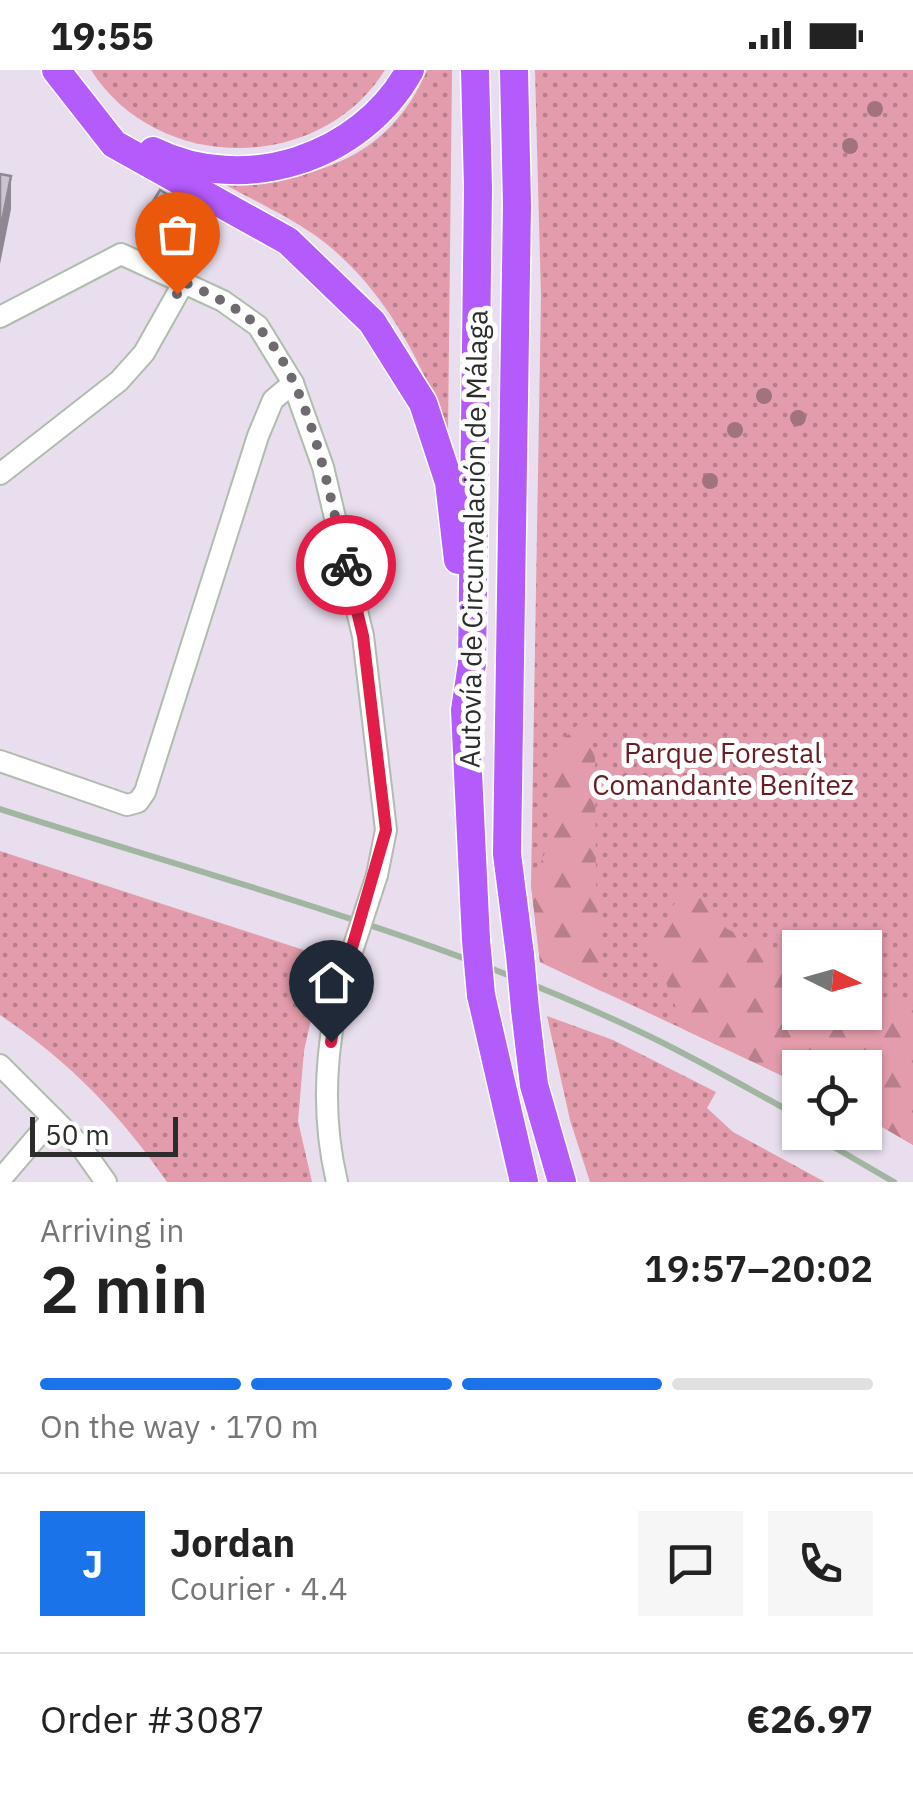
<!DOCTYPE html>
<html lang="en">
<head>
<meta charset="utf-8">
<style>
  :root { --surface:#fff; --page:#f6f6f6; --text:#222; --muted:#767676; --line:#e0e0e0; --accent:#1a73e8 }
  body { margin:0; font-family:"IBM Plex Sans",sans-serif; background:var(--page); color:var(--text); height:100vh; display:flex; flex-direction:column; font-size:38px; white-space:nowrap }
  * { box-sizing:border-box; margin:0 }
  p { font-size:32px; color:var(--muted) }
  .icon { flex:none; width:55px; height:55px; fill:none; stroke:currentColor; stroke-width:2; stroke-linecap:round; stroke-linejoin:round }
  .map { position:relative; height:1112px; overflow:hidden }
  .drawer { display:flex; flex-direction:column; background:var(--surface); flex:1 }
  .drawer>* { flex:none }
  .needle { width:65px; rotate:95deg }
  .controls { position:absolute; left:782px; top:860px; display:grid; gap:20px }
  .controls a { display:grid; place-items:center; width:100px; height:100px; border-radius:0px; background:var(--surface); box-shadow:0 2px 8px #0004; font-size:50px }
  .scale { position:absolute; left:30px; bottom:25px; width:148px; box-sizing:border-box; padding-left:10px; border:5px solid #2c2c2c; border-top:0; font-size:28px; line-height:35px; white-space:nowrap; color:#2c2c2c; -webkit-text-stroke:8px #fff; paint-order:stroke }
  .pin { position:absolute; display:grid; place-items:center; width:85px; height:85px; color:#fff; margin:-102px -42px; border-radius:50% 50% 50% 0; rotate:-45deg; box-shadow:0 0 10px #0007 }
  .pin .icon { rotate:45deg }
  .courier { position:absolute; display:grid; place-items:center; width:100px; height:100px; margin:-50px; border:8px solid #e11d48; border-radius:50%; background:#fff; color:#222; box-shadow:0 2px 12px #0007 }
  .headline em { font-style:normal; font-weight:600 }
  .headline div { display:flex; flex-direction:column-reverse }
  .headline { display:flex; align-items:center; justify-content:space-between; height:170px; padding:0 40px }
  h1 { font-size:65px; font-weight:600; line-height:75px }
  .bar { display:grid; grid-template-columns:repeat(4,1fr); gap:15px 10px; align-content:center; height:120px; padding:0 40px }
  .bar i { height:12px; border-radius:8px; background:var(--line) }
  .bar .active { background:var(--accent) }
  .bar p { grid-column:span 4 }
  .line { display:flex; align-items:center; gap:25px; padding:0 40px; border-top:2px solid var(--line) }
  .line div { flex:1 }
  .round { display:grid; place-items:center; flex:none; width:105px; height:105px; border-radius:0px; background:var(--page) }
  .status { display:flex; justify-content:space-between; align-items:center; height:70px; padding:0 50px; background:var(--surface); direction:ltr }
  .status svg { height:28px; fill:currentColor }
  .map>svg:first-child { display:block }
</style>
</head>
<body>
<div class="status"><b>19:55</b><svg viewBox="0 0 49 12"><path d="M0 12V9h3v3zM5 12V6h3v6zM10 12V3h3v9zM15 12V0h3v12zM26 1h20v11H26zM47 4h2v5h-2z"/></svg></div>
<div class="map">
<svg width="913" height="1112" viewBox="0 0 913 1112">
  <defs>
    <pattern id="green-dots" width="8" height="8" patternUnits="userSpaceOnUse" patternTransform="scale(2.5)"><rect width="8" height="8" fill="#e39cab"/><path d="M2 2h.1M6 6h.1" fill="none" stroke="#b87f8b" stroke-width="1.8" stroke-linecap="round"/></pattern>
    <pattern id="forest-firs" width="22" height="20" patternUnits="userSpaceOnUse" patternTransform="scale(2.5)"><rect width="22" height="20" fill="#e39cab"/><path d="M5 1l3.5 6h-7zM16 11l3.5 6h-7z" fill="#b87f8b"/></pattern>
  </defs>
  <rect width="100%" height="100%" fill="#e8deed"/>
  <!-- green -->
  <g fill="url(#green-dots)" fill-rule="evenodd">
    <path d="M91,0H385C320,104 157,104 91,0Z"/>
    <path d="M427,0H452L448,365C424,294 385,220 324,172C295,149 256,132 224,114C314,110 389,90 427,0Z"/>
    <path d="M535,0H913V1075L865,1047V998H800V1014L540,892L531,815L541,227ZM800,878H865V942H800Z"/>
    <path d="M0,781L325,887L304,981L298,1051L312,1112H167C120,1044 69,991 0,945Z"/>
    <polygon points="547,946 613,970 716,1022 707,1038 733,1062 825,1112 590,1112 570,1050"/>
  </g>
  <!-- forest -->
  <g fill="url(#forest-firs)">
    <polygon points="586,646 595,688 596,812 603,922 540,892 531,815 548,776 552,682"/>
    <polygon points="688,810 727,859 800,893 800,942 865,942 865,920 913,940 913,1075 865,1047 865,998 800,998 800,1014 685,960 651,875"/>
  </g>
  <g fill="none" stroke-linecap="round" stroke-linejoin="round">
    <defs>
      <g id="minor">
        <polyline points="0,247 121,184 223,231 258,256 293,313 323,397 363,566 386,760 377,805"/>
        <polyline points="0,404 119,311 144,283 184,212"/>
        <polyline points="0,691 127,735 138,732 145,722 258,366 273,330 293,313"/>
        <polyline points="0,995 79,1074 106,1112"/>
        <polyline points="0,1110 53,1048"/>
        <path d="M337,1112C321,1045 325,978 342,912"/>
      </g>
      <g id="highway">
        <polyline points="56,0 114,74 288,171 372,252 423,333 449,412 458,490"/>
        <polyline points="475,0 478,118 472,594 465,640 476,870"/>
        <polyline points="514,0 517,135 507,784 520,885"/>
        <path d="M153,81C244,126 361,89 410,0"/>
        <polyline points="481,925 524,1112"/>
        <polyline points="525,939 534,1015 562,1112"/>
      </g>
    </defs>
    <!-- minor casing -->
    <use href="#minor" stroke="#b0bcae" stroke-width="24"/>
    <!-- highway casing -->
    <use href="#highway" stroke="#fff" stroke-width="31"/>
    <!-- minor -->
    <use href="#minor" stroke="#fff" stroke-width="20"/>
    <!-- highway -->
    <use href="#highway" stroke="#b45bfc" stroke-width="28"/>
    <!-- rail -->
    <g stroke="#a1b6a1" stroke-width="6">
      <path d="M0,739C212,807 453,870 653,968C702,992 751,1020 800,1047"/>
      <polyline points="808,1062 894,1112"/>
    </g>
    <defs>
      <polyline id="minor-bridge" points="342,912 377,805"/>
      <g id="highway-bridge">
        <polyline points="476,870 481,925"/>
        <polyline points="520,885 525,939"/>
      </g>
    </defs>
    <!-- minor-bridge casing -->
    <use href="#minor-bridge" stroke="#b0bcae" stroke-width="24" stroke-linecap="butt"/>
    <!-- highway-bridge casing -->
    <use href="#highway-bridge" stroke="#fff" stroke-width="31" stroke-linecap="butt"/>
    <!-- minor-bridge -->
    <use href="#minor-bridge" stroke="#fff" stroke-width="20"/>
    <!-- highway-bridge -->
    <use href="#highway-bridge" stroke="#b45bfc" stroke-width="28"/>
  </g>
  <!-- trees -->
  <g fill="#a2737d">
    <circle cx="875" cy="39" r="8"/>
    <circle cx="850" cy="76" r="8"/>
    <circle cx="764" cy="326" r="8"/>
    <circle cx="798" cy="348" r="8"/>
    <circle cx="735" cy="360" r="8"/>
    <circle cx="710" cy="411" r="8"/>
  </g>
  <!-- wall -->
  <polygon fill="#afa8b3" points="144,146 192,156 176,182 144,163"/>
  <!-- shaded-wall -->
  <g fill="#8f8892">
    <polygon points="11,106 11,139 0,194 0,161"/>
    <polygon points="192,139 192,156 176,182 176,165"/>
  </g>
  <!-- building -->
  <g fill="#ccc3d0" stroke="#8f8892" stroke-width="2.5">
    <polygon points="0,104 11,106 0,161"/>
    <polygon points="160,120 192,139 176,165 144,146"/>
  </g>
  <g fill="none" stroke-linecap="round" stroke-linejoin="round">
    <!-- done -->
    <path stroke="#6e6a70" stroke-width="10" stroke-dasharray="0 18" d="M177,224L184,212C209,224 237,236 257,256C310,311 329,422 346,495"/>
    <!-- route -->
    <polyline stroke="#e11d48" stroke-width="12" points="331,972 342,912 386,760 363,566 346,495"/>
  </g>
  <g text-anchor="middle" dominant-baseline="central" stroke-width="10" stroke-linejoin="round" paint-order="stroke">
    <!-- street labels -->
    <g font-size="28" fill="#2c2c2c" stroke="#fff">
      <text transform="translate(473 469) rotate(-89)">Autovía de Circunvalación de Málaga</text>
    </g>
    <!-- park labels -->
    <g font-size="28" fill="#691c22" stroke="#fff">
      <text x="723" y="682">Parque Forestal<tspan x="723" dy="32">Comandante Benítez</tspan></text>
    </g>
  </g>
</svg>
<div class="controls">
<a><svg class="needle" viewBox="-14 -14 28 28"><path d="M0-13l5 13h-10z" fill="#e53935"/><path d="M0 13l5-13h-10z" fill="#767676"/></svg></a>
<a><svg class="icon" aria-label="locate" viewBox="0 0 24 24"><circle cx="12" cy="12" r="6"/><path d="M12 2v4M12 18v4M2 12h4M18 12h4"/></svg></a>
</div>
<div class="scale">50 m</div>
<div class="pin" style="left:177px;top:224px;background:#ea580c"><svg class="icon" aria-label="bag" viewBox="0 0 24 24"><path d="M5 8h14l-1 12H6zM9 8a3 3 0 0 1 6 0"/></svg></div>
<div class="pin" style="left:331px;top:972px;background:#1f2937"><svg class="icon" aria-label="home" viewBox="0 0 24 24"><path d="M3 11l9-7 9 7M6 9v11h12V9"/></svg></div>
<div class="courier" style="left:346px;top:495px"><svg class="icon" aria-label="bike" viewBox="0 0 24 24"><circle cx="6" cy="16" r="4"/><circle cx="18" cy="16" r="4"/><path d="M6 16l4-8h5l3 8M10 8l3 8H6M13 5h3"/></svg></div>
</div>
<section class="drawer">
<div class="headline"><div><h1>2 min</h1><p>Arriving in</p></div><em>19:57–20:02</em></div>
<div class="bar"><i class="active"></i><i class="active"></i><i class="active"></i><i></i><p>On the way · 170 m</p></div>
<div class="line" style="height:180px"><b class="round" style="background:var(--accent);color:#fff">J</b><div><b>Jordan</b><p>Courier · 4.4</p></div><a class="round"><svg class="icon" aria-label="chat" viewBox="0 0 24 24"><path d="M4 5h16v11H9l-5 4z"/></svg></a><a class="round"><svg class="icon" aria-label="phone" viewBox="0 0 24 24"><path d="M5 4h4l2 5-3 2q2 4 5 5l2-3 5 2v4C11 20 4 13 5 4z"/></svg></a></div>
<div class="line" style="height:130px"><div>Order #3087</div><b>€26.97</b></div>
</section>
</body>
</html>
